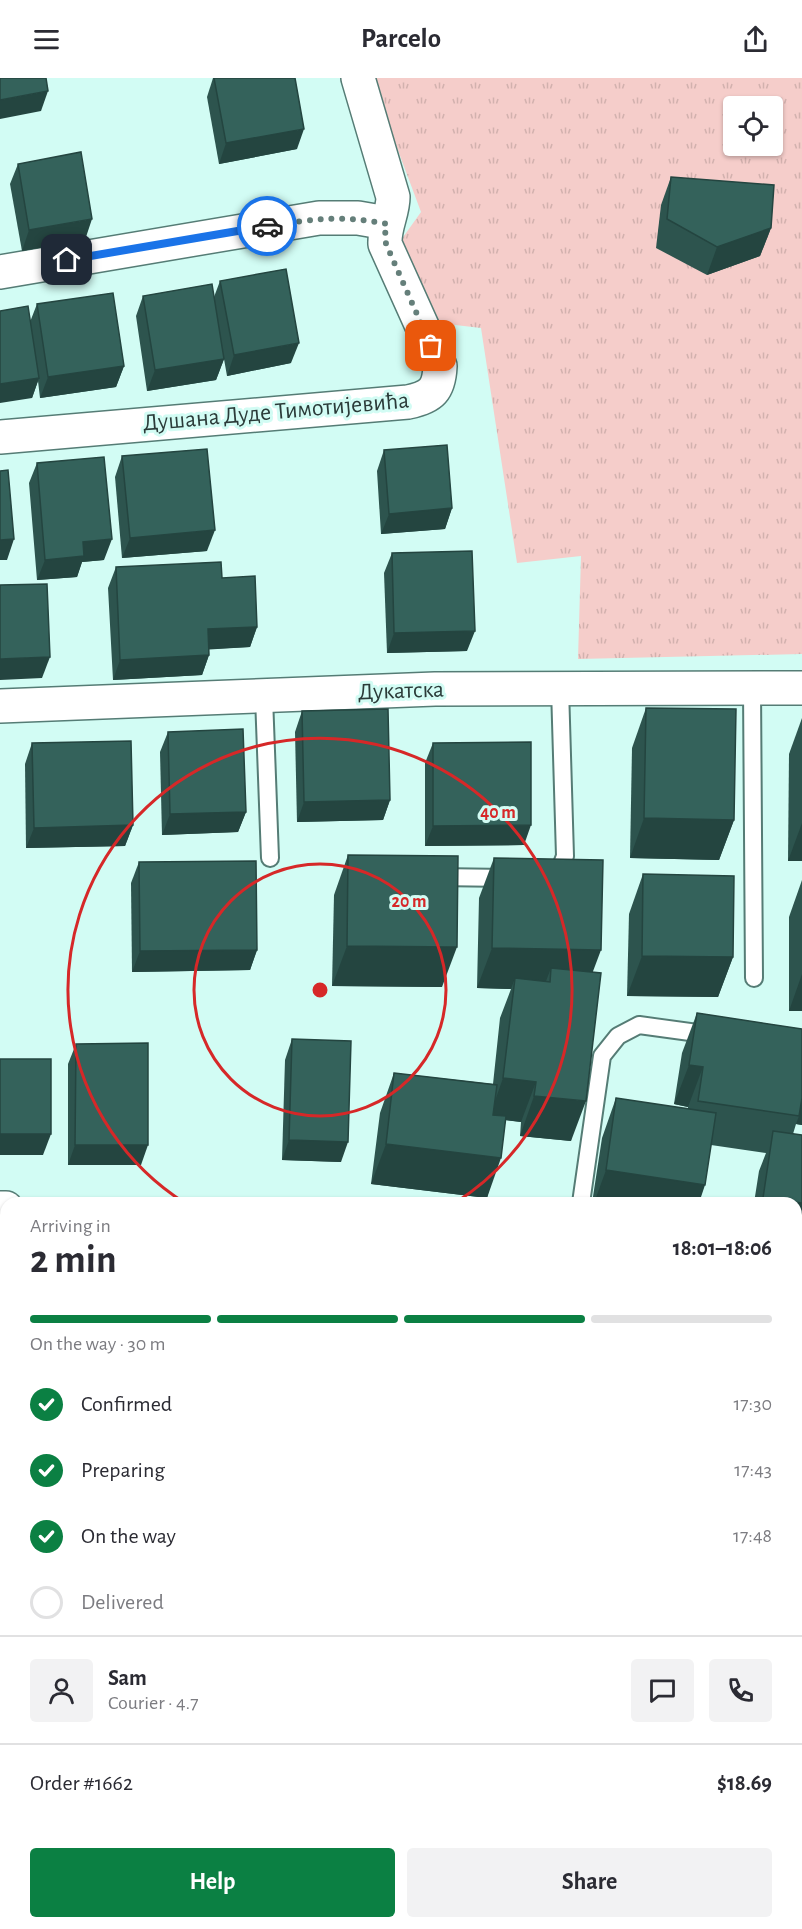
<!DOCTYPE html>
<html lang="en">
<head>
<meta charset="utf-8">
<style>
  :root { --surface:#fff; --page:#f2f2f3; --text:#2b2b33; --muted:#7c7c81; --line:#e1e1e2; --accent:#0b8043 }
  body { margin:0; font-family:"Alegreya Sans",sans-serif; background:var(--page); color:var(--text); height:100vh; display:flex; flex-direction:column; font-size:22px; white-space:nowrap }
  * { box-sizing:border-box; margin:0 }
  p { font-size:20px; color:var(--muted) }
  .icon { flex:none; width:33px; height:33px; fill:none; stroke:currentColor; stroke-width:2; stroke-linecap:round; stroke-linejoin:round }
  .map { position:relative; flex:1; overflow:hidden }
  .sheet { position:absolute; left:0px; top:1119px; width:802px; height:732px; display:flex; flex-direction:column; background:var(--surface); border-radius:18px 18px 0 0; box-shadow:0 2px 4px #0004 }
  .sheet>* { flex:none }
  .controls { position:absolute; left:723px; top:18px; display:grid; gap:12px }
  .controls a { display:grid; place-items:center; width:60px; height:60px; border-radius:6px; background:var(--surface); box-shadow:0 2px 4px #0004; font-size:30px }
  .pin { position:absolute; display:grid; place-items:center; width:51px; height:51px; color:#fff; margin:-26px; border-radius:12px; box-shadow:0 3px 9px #0006 }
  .courier { position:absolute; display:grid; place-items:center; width:60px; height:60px; margin:-30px; border:4px solid #1a73e8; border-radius:50%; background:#fff; color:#222; box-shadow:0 2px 8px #0007 }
  .headline em { font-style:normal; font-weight:600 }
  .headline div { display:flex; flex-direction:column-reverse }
  .headline { display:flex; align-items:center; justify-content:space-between; height:102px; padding:0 30px }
  h1 { font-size:39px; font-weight:600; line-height:45px }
  .bar { display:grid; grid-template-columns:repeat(4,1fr); gap:9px 6px; align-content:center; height:72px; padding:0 30px }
  .bar i { height:8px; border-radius:4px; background:var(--line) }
  .bar .on { background:var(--accent) }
  .bar p { grid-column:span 4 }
  .line { display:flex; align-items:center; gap:15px; padding:0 30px; border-top:2px solid var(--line) }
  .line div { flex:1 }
  .round { display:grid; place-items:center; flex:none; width:63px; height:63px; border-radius:6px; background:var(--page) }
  ol { padding:0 30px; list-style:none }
  li { display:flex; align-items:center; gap:18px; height:66px }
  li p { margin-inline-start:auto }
  li .icon { padding:6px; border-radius:50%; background:var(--accent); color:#fff; stroke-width:4 }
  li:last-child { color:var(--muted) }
  li i { width:33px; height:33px; border:3px solid var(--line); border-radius:50% }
  .action { display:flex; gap:12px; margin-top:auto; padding:12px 30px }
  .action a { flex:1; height:69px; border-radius:6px; background:var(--accent); color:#fff; font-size:24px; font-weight:600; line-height:69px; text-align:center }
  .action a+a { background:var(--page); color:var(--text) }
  header { display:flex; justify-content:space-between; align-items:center; height:78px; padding:0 30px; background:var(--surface); font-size:27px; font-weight:600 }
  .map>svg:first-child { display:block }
</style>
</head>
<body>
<header><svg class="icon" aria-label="menu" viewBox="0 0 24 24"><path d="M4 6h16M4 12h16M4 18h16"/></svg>Parcelo<svg class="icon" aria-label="share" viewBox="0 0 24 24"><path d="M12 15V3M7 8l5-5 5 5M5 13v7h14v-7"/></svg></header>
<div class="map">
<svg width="802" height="1851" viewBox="0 0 802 1851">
  <defs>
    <pattern id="grass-tufts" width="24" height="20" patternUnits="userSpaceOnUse" patternTransform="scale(1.5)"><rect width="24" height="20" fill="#f5cdca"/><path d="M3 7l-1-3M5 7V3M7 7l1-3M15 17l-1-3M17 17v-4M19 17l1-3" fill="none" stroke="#d2b1ae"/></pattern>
  </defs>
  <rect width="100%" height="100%" fill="#d2fcf4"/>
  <!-- grass -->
  <g fill="url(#grass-tufts)" fill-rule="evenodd">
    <path d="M371,0H802V576L578,581L581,478L517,485L481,250L438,245L401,162L421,134ZM734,28H772V68H734Z"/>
    <polygon points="0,1429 6,1431 6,1771 0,1766"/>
  </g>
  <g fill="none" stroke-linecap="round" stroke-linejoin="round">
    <defs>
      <g id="service">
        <polyline points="752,610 754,900"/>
        <polyline points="264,619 270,780"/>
        <polyline points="551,798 560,791 565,778 560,610"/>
        <polyline points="437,799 507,800"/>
        <polyline points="581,1125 602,978 618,958 639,947 712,957"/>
        <polyline points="350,1851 352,1845"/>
        <polyline points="509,1851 511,1845"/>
      </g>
      <g id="minor">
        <polyline points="0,194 319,140 358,140 387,145"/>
        <path d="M0,359L408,324C432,319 439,312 440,288L385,166C384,149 393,135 393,119L358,0"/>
        <polyline points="0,628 435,611 802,610"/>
        <polyline points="0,1130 6,1130"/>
        <polyline points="796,1189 802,1189"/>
        <polyline points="796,1484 802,1485"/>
      </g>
      <g id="tertiary">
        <polyline points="278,1845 291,1851"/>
        <polyline points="71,1851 79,1845"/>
      </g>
    </defs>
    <!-- service casing -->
    <use href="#service" stroke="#557c75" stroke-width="20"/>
    <!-- minor casing -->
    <use href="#minor" stroke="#557c75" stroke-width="36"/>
    <!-- tertiary casing -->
    <use href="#tertiary" stroke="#557c75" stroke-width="36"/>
    <!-- service -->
    <use href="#service" stroke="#fff" stroke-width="16"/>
    <!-- minor -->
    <use href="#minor" stroke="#fff" stroke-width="33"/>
    <!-- tertiary -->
    <use href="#tertiary" stroke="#fff" stroke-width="33"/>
  </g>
  <!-- wall -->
  <g fill="#2d544e">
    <polygon points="213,0 295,0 297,71 219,86 207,19"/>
    <polygon points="18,86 85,162 22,173 10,106"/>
    <polygon points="671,99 771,150 760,178 707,197 656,170 661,127"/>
    <polygon points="220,203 291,285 227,298 224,281 216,302 147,313 136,238 143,218 214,219"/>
    <polygon points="37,226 124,288 116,309 40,320 38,303 32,320 30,244"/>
    <polygon points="384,372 452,430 445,451 381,456 377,393"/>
    <polygon points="122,378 207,473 122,480 115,399"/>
    <polygon points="37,385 104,482 82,484 77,499 37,502 29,405"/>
    <polygon points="392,475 467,573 387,575 384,495"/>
    <polygon points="116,489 222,500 257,549 250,569 209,571 209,577 202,597 113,602 108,510"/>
    <polygon points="646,630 734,742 719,782 630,780 632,670"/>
    <polygon points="302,633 390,722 383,742 297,744 295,654"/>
    <polygon points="802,640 802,783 788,783 789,676"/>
    <polygon points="168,654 246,734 238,754 162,757 160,674"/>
    <polygon points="32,665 133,747 125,768 26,770 25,686"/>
    <polygon points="433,665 524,767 425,768 425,685"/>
    <polygon points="348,777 442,909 332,908 334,817"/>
    <polygon points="494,780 593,894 571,1063 520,1058 521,1044 506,1042 487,1120 371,1106 380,1035 394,995 493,1006 500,940 511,911 477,910 479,820"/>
    <polygon points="139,784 257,872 250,892 132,894 131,805"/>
    <polygon points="643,796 733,879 718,919 627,918 629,836"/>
    <polygon points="802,802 802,933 789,933 789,839"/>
    <polygon points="697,935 802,951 802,1047 796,1046 793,1056 802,1168 796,1167 796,1125 754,1125 759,1093 766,1075 711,1067 699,1125 592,1125 602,1060 616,1020 688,1031 688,1029 674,1026 682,975"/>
    <polygon points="292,961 341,1084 282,1082 285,982"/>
    <polygon points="76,966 141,1087 68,1087 68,986"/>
    <polygon points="536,1845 606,1845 605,1851 535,1851"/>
    <polygon points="749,1845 796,1845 802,1851 747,1851"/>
  </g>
  <!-- shaded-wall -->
  <g fill="#244540">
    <polygon points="48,13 41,33 0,41 0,22"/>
    <polygon points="304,51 297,71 219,86 226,65"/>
    <polygon points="92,141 85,162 22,173 29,152"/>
    <polygon points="771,150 760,178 707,197 717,169"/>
    <polygon points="299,265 291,285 227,298 234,277"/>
    <polygon points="224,281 216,302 147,313 155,292"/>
    <polygon points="124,288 116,309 40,320 48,299"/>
    <polygon points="39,300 32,320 0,325 0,306"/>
    <polygon points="452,430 445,451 381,456 389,436"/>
    <polygon points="215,452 207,473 122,480 130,460"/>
    <polygon points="14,461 7,482 0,482 0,462"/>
    <polygon points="112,461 104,482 82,484 77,499 37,502 45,482 83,464"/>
    <polygon points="257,549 250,569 201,572 208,551"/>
    <polygon points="475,553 467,573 387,575 394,555"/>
    <polygon points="209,577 202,597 113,602 120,582"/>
    <polygon points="50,579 42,600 0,602 0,581"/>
    <polygon points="390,722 383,742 297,744 304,724"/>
    <polygon points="246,734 238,754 162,757 170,736"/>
    <polygon points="644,740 734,742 719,782 630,780"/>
    <polygon points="802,745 802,783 788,783"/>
    <polygon points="133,747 125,768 26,770 34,750"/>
    <polygon points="531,747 524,767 425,768 433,748"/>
    <polygon points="347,868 457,869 442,909 332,908"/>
    <polygon points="492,870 601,872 586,912 550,904 551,890 543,911 515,900 511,911 477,910"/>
    <polygon points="257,872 250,892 132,894 140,873"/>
    <polygon points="642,878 733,879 718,919 627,918"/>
    <polygon points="802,896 802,933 789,933"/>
    <polygon points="689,987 703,989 688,1029 674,1026"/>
    <polygon points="503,1000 536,1004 521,1044 489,1040"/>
    <polygon points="802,1011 802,1047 796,1046 799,1038"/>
    <polygon points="534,1018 586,1023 571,1063 520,1058"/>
    <polygon points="0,1056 51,1056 43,1077 0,1077"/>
    <polygon points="289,1062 348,1064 341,1084 282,1082"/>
    <polygon points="386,1066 501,1080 487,1120 371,1106"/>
    <polygon points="75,1067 148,1067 141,1087 68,1087"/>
    <polygon points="606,1092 705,1107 699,1125 594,1125"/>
    <polygon points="763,1120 802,1125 802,1168 796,1167 796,1125 761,1125"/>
    <polygon points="6,1181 6,1202 0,1202 0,1182"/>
    <polygon points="0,1375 6,1376 6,1397 0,1397"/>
    <polygon points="796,1576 802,1576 802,1598 796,1597"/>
    <polygon points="796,1788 802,1789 802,1810 796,1810"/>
  </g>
  <!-- building -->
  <g fill="#34625b" stroke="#244540" stroke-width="1.5">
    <polygon points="0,0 46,0 48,13 0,22"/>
    <polygon points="214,0 295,0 304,51 226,65"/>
    <polygon points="81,74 92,141 29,152 18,86"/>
    <polygon points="671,99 774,107 771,150 717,169 667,141"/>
    <polygon points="286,191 299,265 234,277 220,203"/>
    <polygon points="212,206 224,281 155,292 143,218"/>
    <polygon points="113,215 124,288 48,299 37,226"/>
    <polygon points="28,228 39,300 0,306 0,233"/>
    <polygon points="447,367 452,430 389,436 384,372"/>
    <polygon points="207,371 215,452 130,460 122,378"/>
    <polygon points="104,379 112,461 83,464 84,478 45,482 37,385"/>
    <polygon points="8,392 14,461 0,462 0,393"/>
    <polygon points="472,473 475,553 394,555 392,475"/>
    <polygon points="221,484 222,500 255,498 257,549 208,551 209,577 120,582 116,489"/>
    <polygon points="47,506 50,579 0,581 0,507"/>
    <polygon points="646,630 736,631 734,742 644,740"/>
    <polygon points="388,631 390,722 304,724 302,633"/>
    <polygon points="243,651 246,734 170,736 168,654"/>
    <polygon points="131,663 133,747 34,750 32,665"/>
    <polygon points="531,664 531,747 433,748 433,665"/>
    <polygon points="348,777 458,778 457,869 347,868"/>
    <polygon points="494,780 603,782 601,872 492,870"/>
    <polygon points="256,783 257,872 140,873 139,784"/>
    <polygon points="643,796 734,798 733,879 642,878"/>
    <polygon points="551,890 601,895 586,1023 534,1018 536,1004 503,1000 515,900 550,904"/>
    <polygon points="697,935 802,951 802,1020 799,1038 698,1023 703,989 689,987"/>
    <polygon points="292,961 351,963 348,1064 289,1062"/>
    <polygon points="148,965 148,1067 75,1067 76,966"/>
    <rect x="0" y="981" width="51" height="75"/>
    <polygon points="394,995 497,1007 493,1037 506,1038 501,1080 386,1066"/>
    <polygon points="616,1020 716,1035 705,1107 606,1092"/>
    <polygon points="773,1053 802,1057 802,1125 763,1120"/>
    <polygon points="0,1144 6,1144 6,1181 0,1182"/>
    <polygon points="0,1310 6,1310 6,1376 0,1375"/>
    <polygon points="798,1491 802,1492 802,1576 796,1576 796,1500"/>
    <polygon points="796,1657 802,1658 802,1789 796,1788"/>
    <polygon points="796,1839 802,1840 802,1851 751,1851 752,1845 796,1845"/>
    <polygon points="543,1845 606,1845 605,1851 542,1851"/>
    <polygon points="627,1845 636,1845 667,1851 626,1851"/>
  </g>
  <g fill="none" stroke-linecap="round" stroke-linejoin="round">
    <!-- done -->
    <path stroke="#657f7a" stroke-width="6" stroke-dasharray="0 10.8" d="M267,148C312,141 342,137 387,146L385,156L386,166L431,268"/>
    <!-- route -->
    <polyline stroke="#1a73e8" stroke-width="8" points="67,182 267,148"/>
  </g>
  <!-- distance rings -->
  <g fill="none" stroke="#d62828" stroke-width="3">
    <circle cx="320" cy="912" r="126"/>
    <path d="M185 1125A252 252 0 1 1 455 1125"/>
  </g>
  <g text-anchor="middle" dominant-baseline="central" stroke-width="6" stroke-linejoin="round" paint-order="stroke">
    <!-- street labels -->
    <g font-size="24" fill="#2b3b39" stroke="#d2fcf4">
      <text transform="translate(276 334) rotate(-5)">Душана Дуде Тимотијевића</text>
      <text transform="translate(401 613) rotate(-2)">Дукатска</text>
    </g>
  </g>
  <circle cx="320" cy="912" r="9" fill="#d62828" stroke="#d2fcf4" stroke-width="3"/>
  <g font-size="18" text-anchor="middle" font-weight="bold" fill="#d62828" stroke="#d2fcf4" stroke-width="6" stroke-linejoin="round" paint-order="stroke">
    <text x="498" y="740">40 m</text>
    <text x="409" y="829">20 m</text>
  </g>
</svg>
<div class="controls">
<a><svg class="icon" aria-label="locate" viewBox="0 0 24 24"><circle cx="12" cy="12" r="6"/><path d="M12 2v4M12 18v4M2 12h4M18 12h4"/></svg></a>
</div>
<div class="pin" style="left:431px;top:268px;background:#ea580c"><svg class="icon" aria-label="bag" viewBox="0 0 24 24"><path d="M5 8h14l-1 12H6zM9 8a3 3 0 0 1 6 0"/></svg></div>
<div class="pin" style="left:67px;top:182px;background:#1f2937"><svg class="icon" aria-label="home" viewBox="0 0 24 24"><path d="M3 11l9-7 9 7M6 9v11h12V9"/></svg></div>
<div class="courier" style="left:267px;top:148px"><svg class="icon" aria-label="car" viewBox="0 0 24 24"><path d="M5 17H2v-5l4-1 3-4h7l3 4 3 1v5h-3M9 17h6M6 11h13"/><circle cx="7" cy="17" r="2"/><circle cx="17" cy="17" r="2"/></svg></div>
<section class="sheet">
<div class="headline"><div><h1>2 min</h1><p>Arriving in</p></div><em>18:01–18:06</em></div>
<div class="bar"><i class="on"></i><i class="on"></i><i class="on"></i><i></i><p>On the way · 30 m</p></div>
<ol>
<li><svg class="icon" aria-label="check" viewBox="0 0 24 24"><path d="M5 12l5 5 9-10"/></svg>Confirmed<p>17:30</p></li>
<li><svg class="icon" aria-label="check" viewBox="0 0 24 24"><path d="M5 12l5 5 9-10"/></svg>Preparing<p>17:43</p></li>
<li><svg class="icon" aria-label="check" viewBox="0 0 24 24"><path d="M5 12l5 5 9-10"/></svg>On the way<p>17:48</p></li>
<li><i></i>Delivered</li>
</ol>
<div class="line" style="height:108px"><a class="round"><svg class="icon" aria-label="person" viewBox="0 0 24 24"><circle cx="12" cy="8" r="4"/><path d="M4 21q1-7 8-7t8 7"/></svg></a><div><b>Sam</b><p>Courier · 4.7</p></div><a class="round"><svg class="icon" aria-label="chat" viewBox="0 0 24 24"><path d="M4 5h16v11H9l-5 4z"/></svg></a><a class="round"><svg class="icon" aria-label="phone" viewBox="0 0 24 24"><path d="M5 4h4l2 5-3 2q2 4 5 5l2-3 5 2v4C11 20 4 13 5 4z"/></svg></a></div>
<div class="line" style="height:78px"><div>Order #1662</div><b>$18.69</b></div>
<div class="action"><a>Help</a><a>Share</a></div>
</section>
</div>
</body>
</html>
